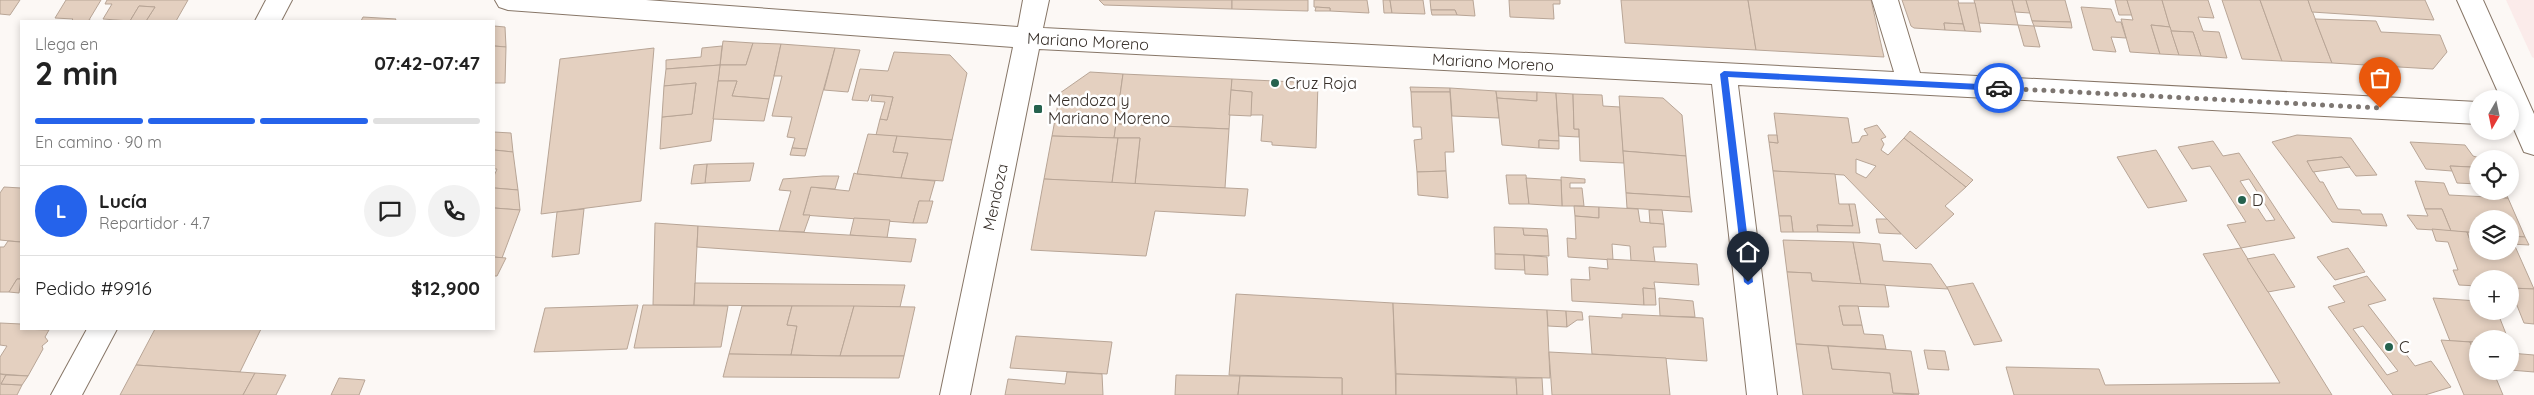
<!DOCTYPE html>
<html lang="es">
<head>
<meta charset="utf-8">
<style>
  :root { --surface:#fff; --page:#f2f2f2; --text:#222; --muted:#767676; --line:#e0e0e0; --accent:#2563eb }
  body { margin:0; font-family:Quicksand,sans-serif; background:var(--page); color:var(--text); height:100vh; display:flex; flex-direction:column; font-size:19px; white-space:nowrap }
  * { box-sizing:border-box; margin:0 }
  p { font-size:16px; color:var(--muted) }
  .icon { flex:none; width:28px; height:28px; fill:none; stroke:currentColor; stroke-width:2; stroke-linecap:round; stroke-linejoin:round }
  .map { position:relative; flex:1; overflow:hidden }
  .panel { position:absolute; left:20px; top:20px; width:475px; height:310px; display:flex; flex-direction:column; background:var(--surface); border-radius:0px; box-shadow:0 2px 8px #0003 }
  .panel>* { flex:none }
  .needle { width:32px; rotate:189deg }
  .controls { position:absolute; left:2469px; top:90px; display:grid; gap:10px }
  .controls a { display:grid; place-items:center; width:50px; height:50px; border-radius:50%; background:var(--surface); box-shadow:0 2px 8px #0003; font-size:25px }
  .pin { position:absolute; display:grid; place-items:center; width:42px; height:42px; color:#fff; margin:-51px -21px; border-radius:50% 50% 50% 0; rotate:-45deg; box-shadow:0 0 5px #0007 }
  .pin .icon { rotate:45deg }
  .courier { position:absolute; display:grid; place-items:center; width:50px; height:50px; margin:-25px; border:4px solid #2563eb; border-radius:50%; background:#fff; color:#222; box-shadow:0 1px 6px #0007 }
  .head em { font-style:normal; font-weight:700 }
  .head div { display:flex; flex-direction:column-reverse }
  .head { display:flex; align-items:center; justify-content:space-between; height:85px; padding:0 15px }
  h1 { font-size:32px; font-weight:700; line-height:38px }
  .bar { display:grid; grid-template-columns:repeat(4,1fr); gap:8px 5px; align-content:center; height:60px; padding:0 15px }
  .bar i { height:6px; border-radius:4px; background:var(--line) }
  .bar .active { background:var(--accent) }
  .bar p { grid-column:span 4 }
  .line { display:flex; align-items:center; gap:12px; padding:0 15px; border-top:1px solid var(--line) }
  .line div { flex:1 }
  .round { display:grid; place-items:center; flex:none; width:52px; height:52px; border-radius:26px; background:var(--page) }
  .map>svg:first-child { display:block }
</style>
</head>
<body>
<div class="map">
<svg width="2534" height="395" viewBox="0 0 2534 395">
  <rect width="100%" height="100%" fill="#fcf8f5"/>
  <!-- education -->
  <polygon fill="#fbebea" points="2506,0 2534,0 2534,58 2532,57"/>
  <!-- building -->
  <g fill="#e4d0c0" stroke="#b8a596" fill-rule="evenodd">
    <polygon points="0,0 20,0 10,15 0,14"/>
    <polygon points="66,0 101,0 89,20 94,21 71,21 73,19 55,18"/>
    <polygon points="107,0 188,0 176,21 146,21 155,7 139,6 130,21 103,19 112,4 105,4"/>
    <polygon points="1099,0 1232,0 1232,9 1104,5"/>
    <polygon points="1232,0 1308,0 1308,11 1232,9"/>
    <polygon points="1314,0 1367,0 1369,13 1330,11 1330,8 1314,7"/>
    <polygon points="1383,0 1390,0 1392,13 1384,13"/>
    <polygon points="1390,0 1423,0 1425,14 1392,13"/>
    <polygon points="1430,0 1473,0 1475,16 1457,15 1455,10 1431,10"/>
    <polygon points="1509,0 1560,0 1560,4 1553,4 1554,19 1510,17"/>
    <polygon points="1621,0 1748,0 1756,50 1625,43"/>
    <polygon points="1748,0 1871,0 1884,57 1756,50"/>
    <polygon points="1902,0 1958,0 1963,24 1944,23 1945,30 1914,28 1911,26"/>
    <polygon points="1974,0 2012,0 2018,25 1979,23"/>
    <polygon points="2012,0 2026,0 2030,13 2015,12"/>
    <polygon points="2026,0 2065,0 2071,22 2032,21"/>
    <polygon points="2115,0 2127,0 2132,15 2119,15"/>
    <polygon points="2127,0 2162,0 2170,27 2151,25 2160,54 2130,52 2121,19 2133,20"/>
    <polygon points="2162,0 2208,0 2214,18 2198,17 2203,31 2219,32 2227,58 2201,56 2193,32 2171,31"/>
    <polygon points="2222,0 2260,0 2282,61 2242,59"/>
    <polygon points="2260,0 2308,0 2332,63 2282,61"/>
    <polygon points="2308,0 2425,0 2434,20 2312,12"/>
    <polygon points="1958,3 1975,3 1981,32 1965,31"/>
    <polygon points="139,6 155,7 146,21 130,21"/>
    <polygon points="1316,7 1330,8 1330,11 1315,11"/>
    <polygon points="2081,7 2111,9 2116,22 2121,22 2126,38 2111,37 2116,52 2093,50"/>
    <polygon points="1431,10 1455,10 1457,15 1432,15"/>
    <polygon points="363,17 396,19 395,21 361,21"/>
    <polygon points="2315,19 2376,21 2381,32 2440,35 2447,52 2433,69 2332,63"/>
    <polygon points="2032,21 2071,22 2072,28 2034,26"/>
    <polygon points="1944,23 1963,24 1965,31 1945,30"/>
    <polygon points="2018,25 2034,26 2040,47 2024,46"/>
    <polygon points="2151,25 2170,27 2179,55 2160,54"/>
    <polygon points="494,26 505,27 506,47 494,46"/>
    <polygon points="2171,31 2193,32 2201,56 2179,55"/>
    <polygon points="723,41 753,43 746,65 720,65"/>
    <polygon points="753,43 781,44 769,99 732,96 737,81 718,81 720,65 746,65"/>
    <polygon points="781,44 835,48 807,149 792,148 795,138 787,137 792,117 772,116 782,76 774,76"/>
    <polygon points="494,46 506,47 505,83 494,83"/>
    <polygon points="722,46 720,65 666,69 666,60 701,57 702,48"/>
    <polygon points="654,48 641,201 541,214 560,59"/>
    <polygon points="835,48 860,50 848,92 824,90"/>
    <polygon points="894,52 950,55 967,73 952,140 876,135 880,119 887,120 893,97 870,95 868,101 852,100 860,69 888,71"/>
    <polygon points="720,65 711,141 660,149 662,117 692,114 696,83 664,86 666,69"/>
    <polygon points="1090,72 1123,74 1114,138 1052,136 1060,93"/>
    <polygon points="1123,74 1232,79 1229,129 1116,124"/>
    <polygon points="1232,79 1318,83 1316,148 1272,145 1272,142 1261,141 1263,115 1250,115 1252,92 1231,90"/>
    <polygon points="718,81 737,81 732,96 769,99 764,121 713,119"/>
    <polygon points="696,83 692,114 662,117 664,86"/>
    <polygon points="1410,87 1450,88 1450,92 1411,92"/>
    <polygon points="1450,88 1496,91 1499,118 1452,116"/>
    <polygon points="1231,90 1252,92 1251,116 1229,115"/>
    <polygon points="1496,91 1537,92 1537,101 1497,98"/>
    <polygon points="1411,92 1450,92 1454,152 1445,152 1446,171 1417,172 1414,140 1422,139 1421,127 1413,127"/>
    <polygon points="1537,92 1556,93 1559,141 1539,140 1539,148 1502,145 1497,98 1537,101"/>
    <polygon points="1556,93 1573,94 1574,129 1579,129 1579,137 1559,136"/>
    <polygon points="1573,94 1602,95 1603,106 1620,107 1624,163 1580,161 1579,129 1574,129"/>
    <polygon points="872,95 893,97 887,120 880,119 885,102 871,101"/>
    <polygon points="1619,96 1663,98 1682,115 1686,156 1623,151"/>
    <path d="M1774,113L1848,118L1852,143L1859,142L1862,136L1868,135L1864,129L1877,125L1886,137L1881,139L1884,144L1881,150L1888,155L1904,138L1966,187L1945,206L1954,214L1916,249L1844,175L1773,171L1769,142L1778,143ZM1856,159L1876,166L1866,178L1856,173Z"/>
    <polygon points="1116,124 1229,129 1225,188 1135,184 1140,138 1114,138"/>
    <polygon points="1910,131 1973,180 1966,187 1904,138"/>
    <polygon points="494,132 511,133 513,152 494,150"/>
    <polygon points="868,134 897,136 893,152 908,153 901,178 857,174"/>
    <polygon points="1768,135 1777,135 1778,143 1769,142"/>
    <polygon points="2297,135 2351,138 2377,175 2356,176 2342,157 2307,161 2320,182 2323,182 2338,209 2360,210 2362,214 2382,214 2387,226 2332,222 2272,142"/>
    <polygon points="897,136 952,140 943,181 901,178 908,153 893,152"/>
    <polygon points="1052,136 1118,138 1112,183 1044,179"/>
    <polygon points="1118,138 1140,138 1135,184 1112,183"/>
    <polygon points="1539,140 1559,141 1559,149 1539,148"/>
    <path d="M2213,141L2223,156L2239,153L2295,238L2241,248L2227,225L2246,222L2210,166L2192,169L2178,147ZM2249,179L2275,220L2266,221L2240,181Z"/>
    <polygon points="2410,142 2465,145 2473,156 2483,159 2478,159 2478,183 2471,167 2450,166 2452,171 2426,169"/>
    <polygon points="792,148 807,149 805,156 790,155"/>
    <polygon points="494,150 513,152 518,190 494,188 494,176 497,169 494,169"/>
    <polygon points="2156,150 2187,201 2148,208 2117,157"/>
    <polygon points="1623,151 1686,156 1690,197 1626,193"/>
    <polygon points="2342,157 2350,167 2313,172 2307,161"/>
    <polygon points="754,163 750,181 705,183 707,164"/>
    <polygon points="707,164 705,183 691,184 694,165"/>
    <polygon points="2450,166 2471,167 2478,184 2457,183"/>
    <polygon points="1446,171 1448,198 1418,195 1417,172"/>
    <polygon points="1773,171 1835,174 1839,204 1849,204 1853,226 1817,225 1818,232 1793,232 1791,216 1779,216"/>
    <polygon points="854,173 857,174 935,181 929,202 919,201 913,223 803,215 811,187 849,191"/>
    <polygon points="1506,175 1526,175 1529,204 1509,204"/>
    <polygon points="823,176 839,176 835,189 811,187 803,215 810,215 804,232 779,231 791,191 779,190 783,179"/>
    <polygon points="1561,177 1585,179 1585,183 1570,183 1570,188 1582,188 1584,206 1562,206"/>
    <polygon points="1526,178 1561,180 1562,206 1529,204"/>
    <polygon points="1044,179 1248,189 1245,216 1155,211 1146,256 1031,250"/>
    <polygon points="2415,181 2444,183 2449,195 2508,198 2525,237 2510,236 2510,219 2478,219 2478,233 2451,231 2442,209 2425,209"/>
    <polygon points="4,187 21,188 21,242 0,240 0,193"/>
    <polygon points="494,188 518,190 520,210 494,208"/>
    <polygon points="2481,191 2505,191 2508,198 2483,196"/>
    <polygon points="1626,193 1690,197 1692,212 1627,208"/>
    <polygon points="919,201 933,201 927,223 913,223"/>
    <polygon points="1849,204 1855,204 1860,233 1818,232 1817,225 1853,226"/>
    <polygon points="1574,206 1599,207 1599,218 1575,216"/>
    <polygon points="1599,207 1638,209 1640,222 1664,224 1666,247 1653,247 1655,262 1631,261 1630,246 1612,244 1613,260 1568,257 1567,238 1576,239 1575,216 1599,218"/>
    <polygon points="494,208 520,210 502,258 494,257"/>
    <polygon points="584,209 579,254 552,257 557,212"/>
    <polygon points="2425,209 2442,209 2451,231 2417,229 2407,215 2428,216"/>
    <polygon points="1649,210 1662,210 1664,224 1650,223"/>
    <polygon points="1779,216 1791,216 1793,232 1781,232"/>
    <polygon points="854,218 890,220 887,238 850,235"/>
    <polygon points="1876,219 1887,219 1901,234 1879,233"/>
    <polygon points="655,223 698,226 694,305 653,305"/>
    <polygon points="698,226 779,231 916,239 911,262 697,247"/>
    <polygon points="1494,227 1523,228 1524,235 1548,236 1549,256 1495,254"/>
    <polygon points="1523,228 1547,229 1548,236 1524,235"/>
    <polygon points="2432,229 2467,232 2470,240 2478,241 2478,251 2510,251 2510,244 2514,244 2534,289 2510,288 2510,279 2478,279 2478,286 2459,285 2453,270 2458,270 2448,242 2436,241"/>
    <polygon points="2467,232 2478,233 2478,241 2470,240"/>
    <polygon points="2510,236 2525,237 2529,245 2510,244"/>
    <polygon points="1783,240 1853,242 1861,284 1812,281 1811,273 1787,272"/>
    <polygon points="8,241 21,242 21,279 17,279 9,292 0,292 0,247 4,247"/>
    <polygon points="1853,242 1880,244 1883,261 1931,264 1948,289 1861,284"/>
    <polygon points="2241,248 2332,395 2014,395 2006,367 2099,369 2105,385 2280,383 2203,254"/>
    <polygon points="2348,248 2365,272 2335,280 2317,257"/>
    <polygon points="1495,254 1524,255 1525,270 1495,269"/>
    <polygon points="2274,254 2295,287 2268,292 2247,259"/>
    <polygon points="1524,255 1547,257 1548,275 1525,274"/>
    <polygon points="494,257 506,258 497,276 494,276"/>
    <polygon points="1607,259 1697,264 1699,285 1654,282 1655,289 1643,288 1644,305 1572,301 1571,279 1590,280 1589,267 1608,269"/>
    <polygon points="1787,272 1811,273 1812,281 1885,285 1889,307 1839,306 1843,325 1862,325 1864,334 1883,335 1886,349 1796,344"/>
    <path d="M2367,276L2386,300L2368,305L2415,366L2431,361L2451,387L2425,395H2393L2328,307L2345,302L2333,286ZM2363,326L2398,371L2387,375L2353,329Z"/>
    <polygon points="17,279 21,279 19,293 9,292"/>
    <polygon points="695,283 905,285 900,307 792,306 694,305"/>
    <polygon points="1973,283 2002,341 1974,345 1947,287"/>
    <polygon points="1643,288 1655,289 1656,305 1644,305"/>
    <polygon points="2510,288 2534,289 2534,324 2524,323"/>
    <polygon points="1236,294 1393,303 1396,395 1342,395 1342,378 1229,375"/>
    <polygon points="1659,298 1693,301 1695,317 1660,316"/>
    <polygon points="2433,298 2478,301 2478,311 2497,311 2508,339 2478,339 2478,342 2450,341"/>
    <polygon points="1393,303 1547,310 1550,378 1396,374"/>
    <polygon points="638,305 627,349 534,352 545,308"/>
    <polygon points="643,305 728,306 721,347 634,348"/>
    <polygon points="742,306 792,306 787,325 797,326 791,355 729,354"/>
    <polygon points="792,306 854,306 840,356 791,355 797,326 787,325"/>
    <polygon points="854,306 915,307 904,356 840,356"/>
    <polygon points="1839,306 1858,306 1862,325 1843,325"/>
    <polygon points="1547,310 1566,311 1567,327 1548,326"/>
    <polygon points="1566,311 1582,312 1583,320 1577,320 1567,327"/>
    <polygon points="1622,314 1703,318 1707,361 1592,354 1589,316 1622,318"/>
    <polygon points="0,323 21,324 21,329 49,330 45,337 48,341 42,346 43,349 28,376 0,374 0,357 7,346 0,345"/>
    <polygon points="155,329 261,329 240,372 136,365"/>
    <polygon points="1016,336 1112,342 1107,374 1010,368"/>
    <polygon points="2441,340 2470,342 2478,360 2478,371 2493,371 2503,395 2464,395"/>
    <polygon points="2470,342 2478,342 2478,360"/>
    <polygon points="1796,344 1828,346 1832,369 1890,373 1893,393 1919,395 1803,395"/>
    <polygon points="1828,346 1911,351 1919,394 1893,393 1890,373 1832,369"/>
    <polygon points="1924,350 1945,351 1949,370 1928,369"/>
    <polygon points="1549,352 1666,358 1670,395 1552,395"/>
    <polygon points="2510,353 2534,355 2534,372 2510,370"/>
    <polygon points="729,354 840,356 904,356 899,378 723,377"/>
    <polygon points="136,365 240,372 255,373 243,395 120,395"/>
    <polygon points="1067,372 1102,374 1103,395 1005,395 1008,379 1065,384"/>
    <polygon points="255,373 286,375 276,395 243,395"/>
    <polygon points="0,374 6,375 1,384 22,385 17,395 0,395"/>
    <polygon points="1396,374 1516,378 1517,395 1396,395"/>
    <polygon points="6,375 28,376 22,385 1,384"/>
    <polygon points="1176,375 1240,376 1238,395 1175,395"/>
    <polygon points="1240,376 1342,378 1342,395 1238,395"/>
    <polygon points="339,378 365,380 359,395 331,395"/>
    <polygon points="1516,378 1542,378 1543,395 1517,395"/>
  </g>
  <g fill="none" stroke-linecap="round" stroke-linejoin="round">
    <defs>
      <g id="minor">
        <polygon points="266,0 292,0 281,21 255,21"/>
        <polygon points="495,0 646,0 1018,27 1023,0 1049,0 1043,28 1894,72 1872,0 1898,0 1920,73 2478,102 2478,124 1738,85 1777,395 1747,395 1712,84 1039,49 970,395 940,395 1013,47 508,10 499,7"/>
        <polygon points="2457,0 2483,0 2534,114 2534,155 2524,152 2510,120 2510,99 2501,99"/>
        <polygon points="87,329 117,329 82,395 51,395"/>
      </g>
    </defs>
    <!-- minor casing -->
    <use href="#minor" stroke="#877667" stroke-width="2"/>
    <!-- minor -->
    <use href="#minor" fill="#fff" fill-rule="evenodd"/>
  </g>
  <!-- route -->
  <polygon fill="#2563eb" points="1724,71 1999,85 2003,88 1999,91 1728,77 1753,282 1748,285 1744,282 1720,74"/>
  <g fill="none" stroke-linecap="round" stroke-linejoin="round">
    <!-- done -->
    <polyline stroke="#7d7671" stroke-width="5" stroke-dasharray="0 9" points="1999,88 2380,108"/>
  </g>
  <!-- markers -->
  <g fill="#25624e" stroke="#fff" stroke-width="2">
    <circle cx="1275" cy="83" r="5"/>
    <rect x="1033" y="104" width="10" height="10" rx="2.5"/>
    <circle cx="2242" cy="200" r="5"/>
    <circle cx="2389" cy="347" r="5"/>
  </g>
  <g text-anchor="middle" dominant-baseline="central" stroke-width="5" stroke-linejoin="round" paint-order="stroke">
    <!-- street labels -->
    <g font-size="16" fill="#38302a" stroke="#fff">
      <text transform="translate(1088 41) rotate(3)">Mariano Moreno</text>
      <text transform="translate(1493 62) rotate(3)">Mariano Moreno</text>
      <text transform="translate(995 197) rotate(-78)">Mendoza</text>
    </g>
    <!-- poi labels -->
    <g font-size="16" fill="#38302a" stroke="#fff" text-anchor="start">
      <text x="1285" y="83">Cruz Roja</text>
      <text x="1048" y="100">Mendoza y<tspan x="1048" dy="18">Mariano Moreno</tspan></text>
      <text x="2252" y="200">D</text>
      <text x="2399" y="347">C</text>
    </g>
  </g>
</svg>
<div class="controls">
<a><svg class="needle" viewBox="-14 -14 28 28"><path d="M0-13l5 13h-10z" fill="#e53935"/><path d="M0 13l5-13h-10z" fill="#767676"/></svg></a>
<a><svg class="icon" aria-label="locate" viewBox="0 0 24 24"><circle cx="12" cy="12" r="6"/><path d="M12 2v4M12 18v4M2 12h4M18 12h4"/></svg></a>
<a><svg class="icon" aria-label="layers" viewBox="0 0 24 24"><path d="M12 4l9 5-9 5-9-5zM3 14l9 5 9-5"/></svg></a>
<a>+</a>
<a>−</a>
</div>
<div class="pin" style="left:2380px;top:108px;background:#ea580c"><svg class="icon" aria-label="bag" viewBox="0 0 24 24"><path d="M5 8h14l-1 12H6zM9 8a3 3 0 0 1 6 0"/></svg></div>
<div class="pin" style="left:1748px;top:282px;background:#1f2937"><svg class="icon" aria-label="home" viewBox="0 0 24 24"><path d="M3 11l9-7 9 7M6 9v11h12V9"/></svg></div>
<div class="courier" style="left:1999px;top:88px"><svg class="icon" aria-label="car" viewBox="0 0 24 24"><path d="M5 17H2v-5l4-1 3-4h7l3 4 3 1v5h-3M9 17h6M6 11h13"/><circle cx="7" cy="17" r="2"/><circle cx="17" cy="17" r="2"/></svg></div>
<section class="panel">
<div class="head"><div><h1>2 min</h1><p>Llega en</p></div><em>07:42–07:47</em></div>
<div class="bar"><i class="active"></i><i class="active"></i><i class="active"></i><i></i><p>En camino · 90 m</p></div>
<div class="line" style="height:90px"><b class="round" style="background:var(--accent);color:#fff">L</b><div><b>Lucía</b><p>Repartidor · 4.7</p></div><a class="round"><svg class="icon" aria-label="chat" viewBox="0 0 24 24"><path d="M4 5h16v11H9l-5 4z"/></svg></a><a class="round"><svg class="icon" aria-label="phone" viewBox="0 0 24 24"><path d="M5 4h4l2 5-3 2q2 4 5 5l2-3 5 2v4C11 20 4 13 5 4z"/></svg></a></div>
<div class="line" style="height:65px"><div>Pedido #9916</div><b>$12,900</b></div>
</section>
</div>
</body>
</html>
